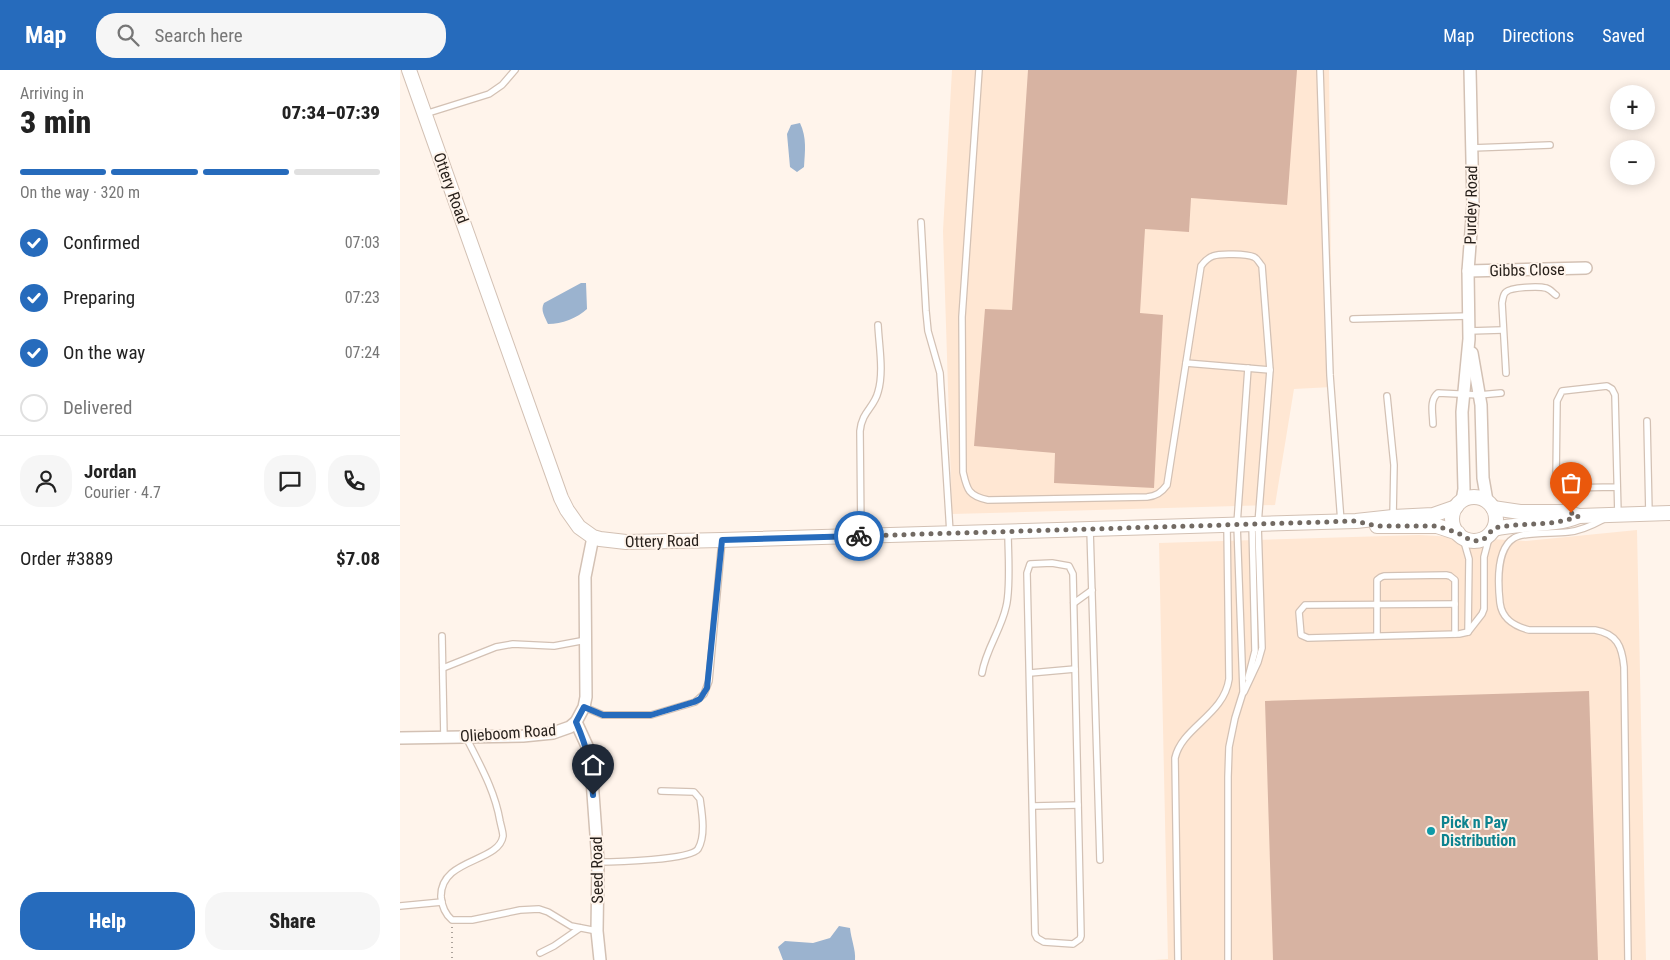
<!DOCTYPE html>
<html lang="en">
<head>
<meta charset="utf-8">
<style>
  :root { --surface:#fff; --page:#f6f6f6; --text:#222; --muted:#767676; --line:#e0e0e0; --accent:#266bbc }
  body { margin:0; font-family:"Roboto Condensed",sans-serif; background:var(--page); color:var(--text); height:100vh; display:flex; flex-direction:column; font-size:19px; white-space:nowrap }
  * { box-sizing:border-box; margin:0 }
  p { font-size:16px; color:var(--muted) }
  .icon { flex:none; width:28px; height:28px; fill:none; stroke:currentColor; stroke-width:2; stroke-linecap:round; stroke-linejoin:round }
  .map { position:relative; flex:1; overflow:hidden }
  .panel { display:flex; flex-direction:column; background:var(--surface); width:400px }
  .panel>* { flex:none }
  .controls { position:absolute; left:1210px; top:15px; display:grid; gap:10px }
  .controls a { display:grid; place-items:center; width:45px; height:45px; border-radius:50%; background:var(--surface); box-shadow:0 2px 12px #0003; font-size:25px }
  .pin { position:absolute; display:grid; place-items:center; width:42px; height:42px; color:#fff; margin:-51px -21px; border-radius:50% 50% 50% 0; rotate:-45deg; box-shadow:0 0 5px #0007 }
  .pin .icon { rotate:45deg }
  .courier { position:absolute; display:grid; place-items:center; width:50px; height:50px; margin:-25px; border:4px solid #266bbc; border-radius:50%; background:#fff; color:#222; box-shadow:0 1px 6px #0007 }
  .summary em { font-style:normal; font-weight:800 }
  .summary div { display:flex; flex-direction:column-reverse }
  .summary { display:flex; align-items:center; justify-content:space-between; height:85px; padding:0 20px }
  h1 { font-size:32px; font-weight:800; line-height:38px }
  .bar { display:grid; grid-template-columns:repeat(4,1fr); gap:8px 5px; align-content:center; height:60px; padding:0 20px }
  .bar i { height:6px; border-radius:4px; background:var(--line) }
  .bar .selected { background:var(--accent) }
  .bar p { grid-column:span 4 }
  .line { display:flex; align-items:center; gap:12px; padding:0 20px; border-top:1px solid var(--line) }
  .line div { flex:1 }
  .round { display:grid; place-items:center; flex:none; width:52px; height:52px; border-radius:20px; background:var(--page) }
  ol { padding:0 20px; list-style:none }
  li { display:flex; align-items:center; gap:15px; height:55px }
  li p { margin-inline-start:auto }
  li .icon { padding:5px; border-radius:50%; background:var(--accent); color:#fff; stroke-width:4 }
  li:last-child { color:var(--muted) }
  li i { width:28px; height:28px; border:2px solid var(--line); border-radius:50% }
  .cta { display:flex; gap:10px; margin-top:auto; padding:10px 20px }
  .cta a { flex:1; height:58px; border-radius:20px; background:var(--accent); color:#fff; font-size:20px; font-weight:800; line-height:58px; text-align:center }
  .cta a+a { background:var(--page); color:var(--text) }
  header { display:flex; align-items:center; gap:30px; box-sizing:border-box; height:70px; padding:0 25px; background:var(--accent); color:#fff }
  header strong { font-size:24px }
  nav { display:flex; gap:28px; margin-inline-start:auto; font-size:18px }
  .search { width:350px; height:45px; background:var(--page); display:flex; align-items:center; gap:12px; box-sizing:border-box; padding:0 18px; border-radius:20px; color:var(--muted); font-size:19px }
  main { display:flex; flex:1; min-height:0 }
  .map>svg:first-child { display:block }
</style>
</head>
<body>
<header>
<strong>Map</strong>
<div class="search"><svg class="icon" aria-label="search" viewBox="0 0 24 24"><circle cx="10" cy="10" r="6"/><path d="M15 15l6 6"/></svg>Search here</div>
<nav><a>Map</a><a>Directions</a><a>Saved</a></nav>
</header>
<main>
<section class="panel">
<div class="summary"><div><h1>3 min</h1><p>Arriving in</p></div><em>07:34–07:39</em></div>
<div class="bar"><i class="selected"></i><i class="selected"></i><i class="selected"></i><i></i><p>On the way · 320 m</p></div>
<ol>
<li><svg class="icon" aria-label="check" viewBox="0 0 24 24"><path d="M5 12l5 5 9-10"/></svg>Confirmed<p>07:03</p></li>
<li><svg class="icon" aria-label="check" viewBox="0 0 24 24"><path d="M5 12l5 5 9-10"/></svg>Preparing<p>07:23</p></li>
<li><svg class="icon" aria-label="check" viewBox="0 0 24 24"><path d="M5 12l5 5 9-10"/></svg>On the way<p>07:24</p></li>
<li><i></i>Delivered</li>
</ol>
<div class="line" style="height:90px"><a class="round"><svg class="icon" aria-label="person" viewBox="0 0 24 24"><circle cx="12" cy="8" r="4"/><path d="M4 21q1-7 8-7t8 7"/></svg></a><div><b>Jordan</b><p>Courier · 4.7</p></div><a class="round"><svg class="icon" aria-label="chat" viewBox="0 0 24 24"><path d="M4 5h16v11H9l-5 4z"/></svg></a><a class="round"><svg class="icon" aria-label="phone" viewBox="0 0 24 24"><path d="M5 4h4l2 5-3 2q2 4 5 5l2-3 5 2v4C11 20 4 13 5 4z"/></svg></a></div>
<div class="line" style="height:65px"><div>Order #3889</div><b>$7.08</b></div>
<div class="cta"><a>Help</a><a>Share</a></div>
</section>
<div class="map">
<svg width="1270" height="890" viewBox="0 0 1270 890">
  <rect width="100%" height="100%" fill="#fff4eb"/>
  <!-- built -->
  <g fill="#ffe7d3">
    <polygon points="552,0 929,0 932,317 894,319 875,435 552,444 543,161"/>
    <polygon points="1237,460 1246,890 754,890 768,889 759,473 1019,465 1126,471"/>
  </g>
  <!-- water -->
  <g fill="#9bb3cf">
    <path d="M400,53C407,68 405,81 404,97L397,102L390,97L387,64L391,55Z"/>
    <path d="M181,213H186L187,239C177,248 162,254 148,254C145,247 140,240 144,233Z"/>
    <path d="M439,856L450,858C451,869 456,880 455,890H383L378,877L385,871L413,873L430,868Z"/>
  </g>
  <!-- building -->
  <g fill="#d7b3a2">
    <polygon points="628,0 897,0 887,135 791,128 789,162 745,159 740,243 763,245 754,418 654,413 655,383 574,376 585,239 612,240"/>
    <polygon points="1189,621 1198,890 873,890 865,631"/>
  </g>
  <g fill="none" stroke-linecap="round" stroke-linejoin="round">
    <defs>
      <g id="service">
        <path d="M579,0L562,247L563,402C567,419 568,426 588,430L747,427C756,426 761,423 767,415L801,196C804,192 807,188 813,186C820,183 847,184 854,187C858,189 859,193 862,196L870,300L858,454L862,578L858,592L844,622"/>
        <polyline points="920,0 930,305 941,452"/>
        <polyline points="25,44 89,24 102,15 115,0"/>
        <polyline points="1071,78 1150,75"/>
        <polyline points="521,152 526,241 528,261 540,303 550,463"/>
        <polyline points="953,249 1069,246"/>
        <polyline points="1069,261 1102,260"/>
        <polyline points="786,293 870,300"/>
        <path d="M1106,303L1102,233C1103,229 1103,224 1106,222C1111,217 1139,216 1146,218C1150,219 1153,223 1156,225"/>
        <polyline points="987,326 994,395 993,447"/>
        <polyline points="1247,351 1249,444"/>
        <path d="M1033,354C1033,344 1029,330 1038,323L1079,325L1101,323"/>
        <polyline points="1216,417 1164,418 1158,414 1156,409 1157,331 1162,321 1207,316 1212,319 1215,325 1218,445"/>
        <path d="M1204,449C1193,455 1180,461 1168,462C1153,464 1127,461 1114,468C1096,479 1098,515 1100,533C1102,549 1114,556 1129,560H1195C1217,564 1222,576 1224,597L1228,890"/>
        <polyline points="690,459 700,790"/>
        <path d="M461,466L460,361C462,341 474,338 478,322C484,302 479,276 478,255"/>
        <polyline points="1063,468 1069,489 1068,562"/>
        <polygon points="652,493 669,496 673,504 681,866 680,869 673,874 644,872 637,868 635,864 627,503 630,494"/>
        <polyline points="674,533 692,520"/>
        <polyline points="1055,534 905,535 899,542 901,565 908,568 1059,564 1068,562 1082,544 1084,539 1084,487 1090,464"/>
        <polyline points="977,565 977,510 981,507 984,506 1046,505 1050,506 1055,510 1055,564"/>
        <polyline points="42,566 44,668"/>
        <polyline points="43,598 96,577 113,574 154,576 186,570"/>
        <path d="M582,603C586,579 601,560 606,537C611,518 608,482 608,462"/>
        <polyline points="630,603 675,599"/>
        <polyline points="848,608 855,581 852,454"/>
        <polyline points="843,620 837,454 848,298"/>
        <polyline points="184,637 203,645 251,645 295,632 304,624 309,611 322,470"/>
        <path d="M66,667C80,695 95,721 100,751C101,756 103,762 103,766C99,793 40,788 41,827C42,837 45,844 52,850H72L120,840L139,839L148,842L171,856L197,861"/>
        <polyline points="633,736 678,735"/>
        <path d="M198,792C214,792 291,790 298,779C306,766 302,743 300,729L294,722L261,721"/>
        <polyline points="0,836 42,832"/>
        <polyline points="140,883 154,876 180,858"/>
        <path d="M778,890L775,688C782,657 824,645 829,609L827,455"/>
        <polyline points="828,890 828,707 829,677 835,648 844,619"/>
      </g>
      <g id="minor">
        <polyline points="1068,201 1186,198"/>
        <polyline points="1072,283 1081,335 1083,408 1087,431"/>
        <polyline points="1062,431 1064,419 1062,342 1069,269 1068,201 1073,135 1070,0"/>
        <polyline points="176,652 187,676 191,696 198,792 197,861 200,890"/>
        <polyline points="0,668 123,666 153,663 170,657 176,652 184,637 186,627 185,507 193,467"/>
      </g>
      <g id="tertiary">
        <polyline points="9,0 161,428 167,440 179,457 193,467 200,469 226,472 322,470 956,451 993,447 1033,445 1056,437"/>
        <circle cx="1074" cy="449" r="22"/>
        <polyline points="1093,438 1120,442 1164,442 1179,446 1270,443"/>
        <polyline points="977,456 1037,456 1058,463"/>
        <path d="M1094,459C1122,452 1152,457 1179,446"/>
      </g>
    </defs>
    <!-- service casing -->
    <use href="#service" stroke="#d3c1b4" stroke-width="8"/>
    <!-- minor casing -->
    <use href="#minor" stroke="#d3c1b4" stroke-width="14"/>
    <!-- tertiary casing -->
    <use href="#tertiary" stroke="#d3c1b4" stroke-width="16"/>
    <!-- path -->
    <polyline stroke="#aba29a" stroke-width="2" stroke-dasharray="1 4" stroke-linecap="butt" points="52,857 52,890"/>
    <!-- service -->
    <use href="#service" stroke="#fff" stroke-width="5.5"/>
    <!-- minor -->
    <use href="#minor" stroke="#fff" stroke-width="11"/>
    <!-- tertiary -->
    <use href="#tertiary" stroke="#fff" stroke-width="14"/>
  </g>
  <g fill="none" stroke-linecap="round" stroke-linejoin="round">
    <!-- done -->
    <path stroke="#726a63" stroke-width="5" stroke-dasharray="0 9" d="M459,466L956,451L976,456H1037L1058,463L1070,470L1077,471L1084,469L1094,458C1122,452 1153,457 1179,446L1171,443"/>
    <!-- route -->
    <path stroke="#266bbc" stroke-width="6" d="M193,725C191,695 188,680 176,652L184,637L203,645H251L294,632L300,629L307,618L322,470L459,466"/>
  </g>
  <!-- markers -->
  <circle fill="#0f9aa8" stroke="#fff4eb" stroke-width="2" cx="1031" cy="761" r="5"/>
  <g text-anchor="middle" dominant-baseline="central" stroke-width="4" stroke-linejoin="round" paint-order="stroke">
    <!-- street labels -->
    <g font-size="16" fill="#261f1a" stroke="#fff4eb">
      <text transform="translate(51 118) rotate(70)">Ottery Road</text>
      <text transform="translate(1071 135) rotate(-89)">Purdey Road</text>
      <text transform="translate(1127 200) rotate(-1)">Gibbs Close</text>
      <text transform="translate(262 471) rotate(-1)">Ottery Road</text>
      <text transform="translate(108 663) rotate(-4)">Olieboom Road</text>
      <text transform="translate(197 800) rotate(-91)">Seed Road</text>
    </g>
    <!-- culture labels -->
    <g font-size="16" font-weight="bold" fill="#0d838f" stroke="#fff4eb" text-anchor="start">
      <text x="1041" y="752">Pick n Pay<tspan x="1041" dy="18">Distribution</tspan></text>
    </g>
  </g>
</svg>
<div class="controls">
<a>+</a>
<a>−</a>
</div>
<div class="pin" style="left:1171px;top:443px;background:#ea580c"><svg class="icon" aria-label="bag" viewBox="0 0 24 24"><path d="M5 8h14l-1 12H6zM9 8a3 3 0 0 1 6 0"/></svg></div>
<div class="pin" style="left:193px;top:725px;background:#1f2937"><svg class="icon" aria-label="home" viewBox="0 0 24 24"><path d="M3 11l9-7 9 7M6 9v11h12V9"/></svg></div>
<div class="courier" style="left:459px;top:466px"><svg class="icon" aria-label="bike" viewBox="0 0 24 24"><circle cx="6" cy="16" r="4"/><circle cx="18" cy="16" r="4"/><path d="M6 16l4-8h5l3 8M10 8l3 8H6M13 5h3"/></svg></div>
</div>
</main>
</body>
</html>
